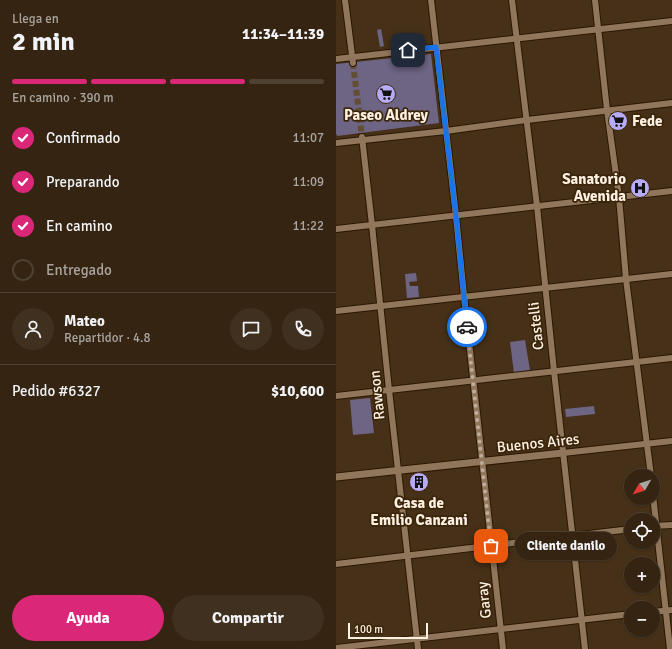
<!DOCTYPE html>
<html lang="es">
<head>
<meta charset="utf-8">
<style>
  :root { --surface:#342411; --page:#3f301f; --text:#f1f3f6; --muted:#a9a49f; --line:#4e4131; --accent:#db2777 }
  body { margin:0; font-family:Signika,sans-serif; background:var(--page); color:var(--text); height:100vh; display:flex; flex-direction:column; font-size:15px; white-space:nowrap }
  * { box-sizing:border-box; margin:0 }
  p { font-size:13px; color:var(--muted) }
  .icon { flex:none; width:22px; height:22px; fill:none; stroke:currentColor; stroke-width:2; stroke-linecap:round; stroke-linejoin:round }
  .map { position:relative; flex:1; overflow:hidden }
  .drawer { display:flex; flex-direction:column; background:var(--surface); width:336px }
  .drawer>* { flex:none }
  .needle { width:26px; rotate:231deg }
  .buttons { position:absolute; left:288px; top:469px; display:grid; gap:8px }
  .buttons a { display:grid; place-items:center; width:36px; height:36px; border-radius:50%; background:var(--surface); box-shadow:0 1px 3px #0004,0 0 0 1px var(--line); font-size:20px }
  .scale { position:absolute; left:12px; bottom:10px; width:80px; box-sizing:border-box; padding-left:4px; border:2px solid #fff1e2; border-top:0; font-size:11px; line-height:14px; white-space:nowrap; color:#fff1e2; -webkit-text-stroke:3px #3b260c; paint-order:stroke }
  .pin { position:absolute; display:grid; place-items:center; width:34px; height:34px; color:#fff; margin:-17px; border-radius:8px; box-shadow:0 2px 6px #0006 }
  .courier { position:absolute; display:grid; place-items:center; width:40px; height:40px; margin:-20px; border:3px solid #1a73e8; border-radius:50%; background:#fff; color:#222; box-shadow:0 1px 5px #0007 }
  .bubble { position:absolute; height:28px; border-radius:14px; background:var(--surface); box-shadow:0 1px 3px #0004,0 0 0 1px var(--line); font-size:13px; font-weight:700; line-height:28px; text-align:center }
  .summary em { font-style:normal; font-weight:700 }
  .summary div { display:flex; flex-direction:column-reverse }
  .summary { display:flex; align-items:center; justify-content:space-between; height:68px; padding:0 12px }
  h1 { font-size:26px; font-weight:700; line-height:30px }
  .bar { display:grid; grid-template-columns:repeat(4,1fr); gap:6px 4px; align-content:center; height:48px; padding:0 12px }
  .bar i { height:5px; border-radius:3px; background:var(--line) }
  .bar .selected { background:var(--accent) }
  .bar p { grid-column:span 4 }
  .line { display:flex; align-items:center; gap:10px; padding:0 12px; border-top:1px solid var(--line) }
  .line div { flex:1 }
  .round { display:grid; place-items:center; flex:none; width:42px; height:42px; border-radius:21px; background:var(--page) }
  ol { padding:0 12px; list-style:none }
  li { display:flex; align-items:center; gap:12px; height:44px }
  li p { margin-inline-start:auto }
  li .icon { padding:4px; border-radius:50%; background:var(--accent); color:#fff; stroke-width:4 }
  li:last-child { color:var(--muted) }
  li i { width:22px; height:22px; border:2px solid var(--line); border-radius:50% }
  .button { display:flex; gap:8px; margin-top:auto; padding:8px 12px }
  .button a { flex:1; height:46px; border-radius:24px; background:var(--accent); color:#fff; font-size:16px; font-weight:700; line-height:46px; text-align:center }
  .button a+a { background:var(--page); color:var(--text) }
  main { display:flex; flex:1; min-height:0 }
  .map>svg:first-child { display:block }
</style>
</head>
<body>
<main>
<section class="drawer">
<div class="summary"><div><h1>2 min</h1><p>Llega en</p></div><em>11:34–11:39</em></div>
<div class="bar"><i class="selected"></i><i class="selected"></i><i class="selected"></i><i></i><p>En camino · 390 m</p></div>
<ol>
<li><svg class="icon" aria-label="check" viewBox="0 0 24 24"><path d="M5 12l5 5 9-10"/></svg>Confirmado<p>11:07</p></li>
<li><svg class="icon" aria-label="check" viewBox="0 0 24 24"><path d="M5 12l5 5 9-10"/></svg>Preparando<p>11:09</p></li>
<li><svg class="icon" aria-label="check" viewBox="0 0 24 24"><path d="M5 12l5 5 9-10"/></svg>En camino<p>11:22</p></li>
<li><i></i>Entregado</li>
</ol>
<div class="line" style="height:72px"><a class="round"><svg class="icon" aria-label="person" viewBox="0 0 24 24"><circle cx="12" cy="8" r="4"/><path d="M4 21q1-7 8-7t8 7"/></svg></a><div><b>Mateo</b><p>Repartidor · 4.8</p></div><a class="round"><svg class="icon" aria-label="chat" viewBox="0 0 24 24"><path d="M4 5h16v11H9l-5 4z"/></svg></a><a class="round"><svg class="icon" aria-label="phone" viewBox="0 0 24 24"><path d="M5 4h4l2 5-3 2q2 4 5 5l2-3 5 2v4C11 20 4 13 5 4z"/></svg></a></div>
<div class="line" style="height:52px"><div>Pedido #6327</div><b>$10,600</b></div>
<div class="button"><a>Ayuda</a><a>Compartir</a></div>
</section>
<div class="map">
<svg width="336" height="649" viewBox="0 0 336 649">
  <rect width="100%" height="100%" fill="#463017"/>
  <!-- building -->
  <g fill="#6e6585">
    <polygon points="45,29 48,46 44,47 41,30"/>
    <polygon points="95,54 103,123 1,136 0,133 0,64"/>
    <polygon points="80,273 81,281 73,282 74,286 82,286 83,297 71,298 69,274"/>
    <polygon points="189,340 194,370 178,373 174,342"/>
    <polygon points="34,398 38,433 17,435 14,400"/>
    <polygon points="258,406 259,414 230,417 229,409"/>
    <polygon points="86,477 87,486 81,487 80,478"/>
  </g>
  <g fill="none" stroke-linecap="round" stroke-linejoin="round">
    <!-- minor-tunnel -->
    <polyline stroke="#624d35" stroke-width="6" stroke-dasharray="6 3" stroke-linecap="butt" points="17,63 26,137"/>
    <defs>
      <g id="minor">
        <polyline points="9,0 17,63"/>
        <polyline points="95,0 120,216 128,296 167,649"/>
        <polyline points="176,0 201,206 218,371 249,649"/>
        <polyline points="259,0 271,110 283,197 290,279 315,476"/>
        <polyline points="0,59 336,21"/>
        <polyline points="26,137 36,225 53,390 82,649"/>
        <polyline points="0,143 110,131 191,120 336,103"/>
        <polyline points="0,229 336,191"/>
        <polyline points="0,311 336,274"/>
        <polyline points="0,396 336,358"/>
        <polyline points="227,453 336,441"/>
        <polyline points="317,495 334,649"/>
        <polyline points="317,526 336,525"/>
        <polyline points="0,564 295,529"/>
        <polyline points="317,612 336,610"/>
        <polyline points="0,648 295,614"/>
      </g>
      <polyline id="tertiary" points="0,477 227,453"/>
    </defs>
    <!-- minor casing -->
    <use href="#minor" stroke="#2b1700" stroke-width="8"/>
    <!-- tertiary casing -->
    <use href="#tertiary" stroke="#2b1700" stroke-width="9"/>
    <!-- minor -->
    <use href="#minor" stroke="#90775c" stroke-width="6"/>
    <!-- tertiary -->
    <use href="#tertiary" stroke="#90775c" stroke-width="7"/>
  </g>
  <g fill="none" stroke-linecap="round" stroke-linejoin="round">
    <!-- done -->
    <polyline stroke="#bead9b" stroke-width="4" stroke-dasharray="0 7.2" points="131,327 155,546"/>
    <!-- route -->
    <polyline stroke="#1a73e8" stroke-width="5" points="72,50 100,47 120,216 131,327"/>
  </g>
  <!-- icons -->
  <defs>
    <symbol id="supermarket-disc" viewBox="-11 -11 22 22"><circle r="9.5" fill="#b7abf8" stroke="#3b260c"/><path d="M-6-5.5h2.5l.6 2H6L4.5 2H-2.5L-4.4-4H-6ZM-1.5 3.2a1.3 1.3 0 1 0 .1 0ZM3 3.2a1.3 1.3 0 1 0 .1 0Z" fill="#111"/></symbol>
    <symbol id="hospital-disc" viewBox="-11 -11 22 22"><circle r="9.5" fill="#b7abf8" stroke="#3b260c"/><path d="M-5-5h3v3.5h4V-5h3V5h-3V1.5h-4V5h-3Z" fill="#111"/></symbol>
    <symbol id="building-disc" viewBox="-11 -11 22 22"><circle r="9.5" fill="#b7abf8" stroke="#3b260c"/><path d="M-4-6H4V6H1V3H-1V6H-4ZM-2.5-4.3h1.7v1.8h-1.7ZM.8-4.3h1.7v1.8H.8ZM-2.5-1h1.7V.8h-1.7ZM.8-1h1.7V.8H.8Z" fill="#111"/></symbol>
  </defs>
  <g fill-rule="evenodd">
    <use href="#supermarket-disc" x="39" y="83" width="22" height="22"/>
    <use href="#supermarket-disc" x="271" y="110" width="22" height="22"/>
    <use href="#hospital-disc" x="293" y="177" width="22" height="22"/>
    <use href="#building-disc" x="72" y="471" width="22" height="22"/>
  </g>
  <g text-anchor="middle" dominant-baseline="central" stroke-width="3.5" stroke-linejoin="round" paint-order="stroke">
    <!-- poi labels -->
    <g font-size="15" font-weight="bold" fill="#fff1e2" stroke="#3b260c">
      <text x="50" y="115">Paseo Aldrey</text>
      <text x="296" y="121" text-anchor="start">Fede</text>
      <text x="290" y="179" text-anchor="end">Sanatorio<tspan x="290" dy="17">Avenida</tspan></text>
      <text x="83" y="503">Casa de<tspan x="83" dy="17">Emilio Canzani</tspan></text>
    </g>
    <!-- street labels -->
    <g font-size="15" fill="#fff1e2" stroke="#3b260c">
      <text transform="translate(200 326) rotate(-96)">Castelli</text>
      <text transform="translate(41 395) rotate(-96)">Rawson</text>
      <text transform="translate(202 443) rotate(-6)">Buenos Aires</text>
      <text transform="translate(148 600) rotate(-96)">Garay</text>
    </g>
  </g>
</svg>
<div class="buttons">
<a><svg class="needle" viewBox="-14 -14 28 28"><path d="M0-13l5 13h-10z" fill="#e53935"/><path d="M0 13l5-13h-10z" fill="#a9a49f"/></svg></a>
<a><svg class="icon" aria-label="locate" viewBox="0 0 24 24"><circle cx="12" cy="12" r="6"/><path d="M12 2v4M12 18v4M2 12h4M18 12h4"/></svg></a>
<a>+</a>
<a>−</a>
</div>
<div class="scale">100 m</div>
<div class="pin" style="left:155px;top:546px;background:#ea580c"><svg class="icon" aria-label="bag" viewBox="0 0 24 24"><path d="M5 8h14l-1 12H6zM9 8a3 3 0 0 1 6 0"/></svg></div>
<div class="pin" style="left:72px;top:50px;background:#1f2937"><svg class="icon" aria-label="home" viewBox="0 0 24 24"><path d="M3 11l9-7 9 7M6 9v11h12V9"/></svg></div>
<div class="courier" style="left:131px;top:327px"><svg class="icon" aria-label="car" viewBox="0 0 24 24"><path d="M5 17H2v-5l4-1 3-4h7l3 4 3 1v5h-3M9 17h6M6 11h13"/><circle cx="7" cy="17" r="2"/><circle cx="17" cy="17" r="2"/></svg></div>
<div class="bubble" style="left:179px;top:532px;width:102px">Cliente danilo</div>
</div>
</main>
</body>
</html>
